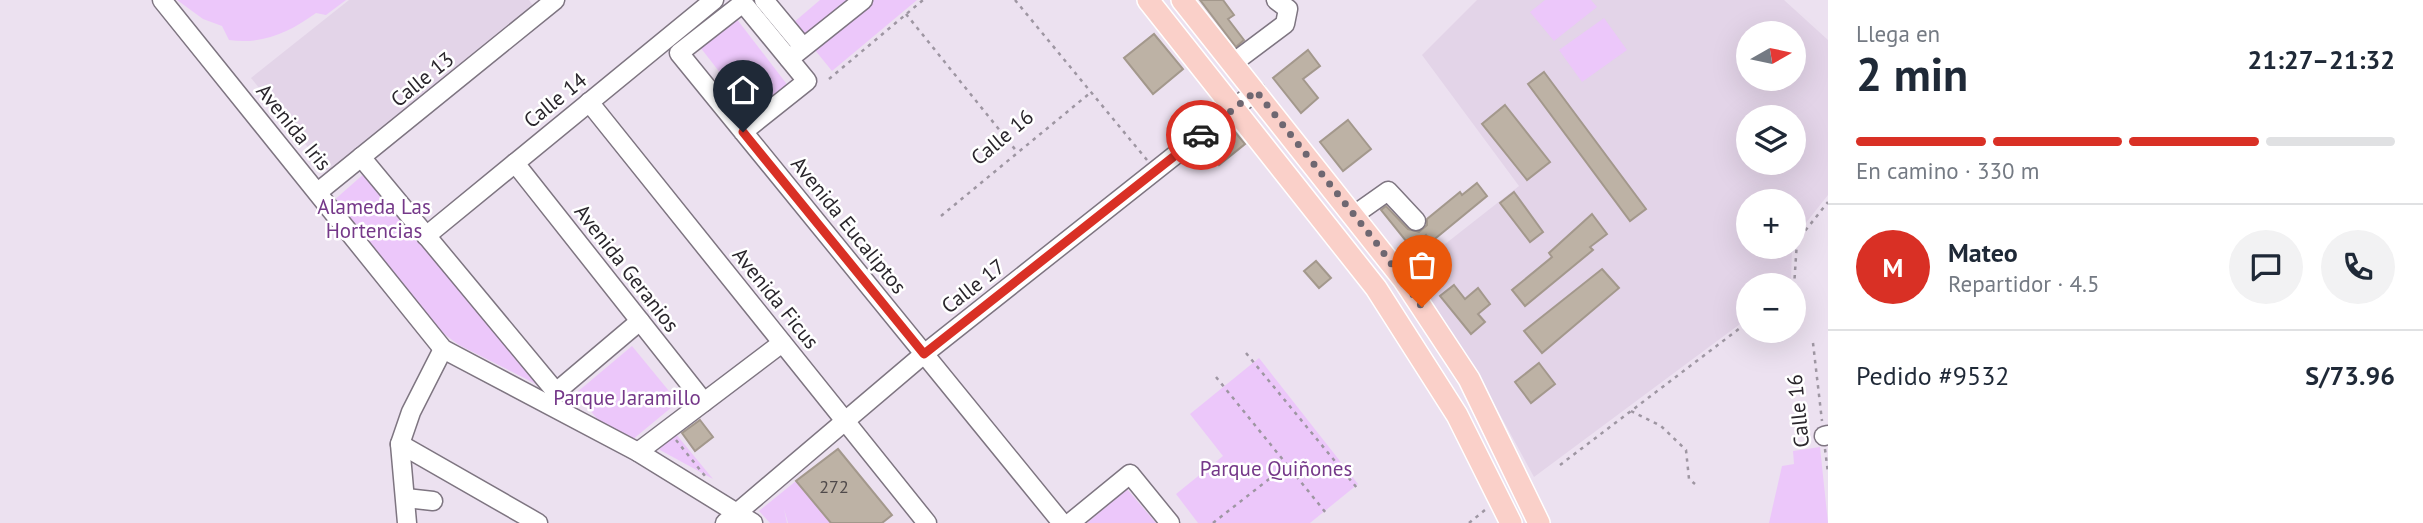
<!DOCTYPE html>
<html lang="es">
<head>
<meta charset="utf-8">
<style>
  :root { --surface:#fff; --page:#f2f2f3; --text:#1f2937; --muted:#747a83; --line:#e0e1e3; --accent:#d93025 }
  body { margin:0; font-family:"PT Sans",sans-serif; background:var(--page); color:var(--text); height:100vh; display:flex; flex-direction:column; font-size:26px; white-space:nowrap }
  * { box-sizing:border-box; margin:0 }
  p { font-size:23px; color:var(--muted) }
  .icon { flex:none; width:38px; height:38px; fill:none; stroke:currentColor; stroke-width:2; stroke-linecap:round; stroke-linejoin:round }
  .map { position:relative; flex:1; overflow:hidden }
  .side { display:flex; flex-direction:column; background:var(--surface); width:595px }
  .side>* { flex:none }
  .needle { width:46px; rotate:81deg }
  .tools { position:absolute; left:1736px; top:21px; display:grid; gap:14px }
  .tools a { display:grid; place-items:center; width:70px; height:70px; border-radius:50%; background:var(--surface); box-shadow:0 7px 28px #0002; font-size:35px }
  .pin { position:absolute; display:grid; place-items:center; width:60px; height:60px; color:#fff; margin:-72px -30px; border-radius:50% 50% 50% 0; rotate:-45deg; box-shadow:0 0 7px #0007 }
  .pin .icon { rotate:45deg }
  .courier { position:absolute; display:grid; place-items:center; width:70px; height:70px; margin:-35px; border:5px solid #d93025; border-radius:50%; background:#fff; color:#222; box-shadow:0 2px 9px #0007 }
  .overview em { font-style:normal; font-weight:700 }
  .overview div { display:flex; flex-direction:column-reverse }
  .overview { display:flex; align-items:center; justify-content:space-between; height:119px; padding:0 28px }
  h1 { font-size:46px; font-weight:700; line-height:52px }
  .bar { display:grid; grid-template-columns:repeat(4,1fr); gap:10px 7px; align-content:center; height:84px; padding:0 28px }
  .bar i { height:9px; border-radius:5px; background:var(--line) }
  .bar .on { background:var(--accent) }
  .bar p { grid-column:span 4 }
  .line { display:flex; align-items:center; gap:18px; padding:0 28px; border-top:2px solid var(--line) }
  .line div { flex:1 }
  .round { display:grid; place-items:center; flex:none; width:74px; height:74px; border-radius:37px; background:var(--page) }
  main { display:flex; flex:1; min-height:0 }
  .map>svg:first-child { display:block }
</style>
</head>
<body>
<main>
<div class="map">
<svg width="1828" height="523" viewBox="0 0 1828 523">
  <rect width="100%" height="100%" fill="#ece1f0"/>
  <!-- built -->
  <g fill="#e3d4e8" fill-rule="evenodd">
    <polygon points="349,0 529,0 534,7 329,173 251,78"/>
    <path d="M1477,0H1784L1828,40V195L1794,238V201H1748V247H1792L1791,285H1748V318L1534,477L1475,369L1412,270L1519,186L1422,55ZM1748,33H1794V79H1748ZM1748,117H1794V163H1748Z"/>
  </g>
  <!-- green -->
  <g fill="#ecc7fa">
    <path d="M177,0H346L326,15L316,13C290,32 262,45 229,40L222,26L203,19Z"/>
    <polygon points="820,0 917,0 832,71 793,23"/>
    <polygon points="1545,0 1591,0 1597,7 1554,41 1530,12"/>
    <polygon points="736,18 789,87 753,115 700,47"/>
    <polygon points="1604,18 1627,50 1582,82 1559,50"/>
    <polygon points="366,172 538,385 459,345 440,331 332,202"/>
    <polygon points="632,346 678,402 632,440 598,420 576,393"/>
    <polygon points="1259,358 1358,484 1310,523 1198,523 1176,494 1223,456 1190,414"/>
    <polygon points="675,433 713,479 660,450 659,447"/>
    <polygon points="1820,447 1828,523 1769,523 1782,466 1794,464 1793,451"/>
    <polygon points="796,481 831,523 788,523 784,509 787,523 770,523 759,511"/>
    <polygon points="1127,489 1156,523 1087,523"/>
  </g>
  <!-- building -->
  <g fill="#bdb2a5" stroke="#a3988c" stroke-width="2">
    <polygon points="1200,0 1223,0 1234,15 1228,19 1244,40 1236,47"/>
    <polygon points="1154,34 1183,69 1153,94 1124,58"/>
    <polygon points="1308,50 1320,66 1303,79 1318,98 1301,113 1273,78"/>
    <polygon points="1544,72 1646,209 1630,221 1528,84"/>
    <polygon points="1505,105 1550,162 1527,180 1482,124"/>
    <polygon points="1348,120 1371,149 1343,171 1320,142"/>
    <polygon points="1231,127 1245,144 1219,165 1205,148"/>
    <polygon points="1477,183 1487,196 1431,242 1426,235 1415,244 1411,238 1406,241 1381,210 1386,206 1408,229 1419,232 1427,225 1427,219 1460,192 1462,195"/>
    <polygon points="1514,192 1543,232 1530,242 1500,203"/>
    <polygon points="1592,214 1607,234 1590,247 1593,250 1525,306 1512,290 1552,257 1549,253"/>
    <polygon points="1316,261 1331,278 1319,288 1304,271"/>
    <polygon points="1602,269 1619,288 1542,353 1524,331"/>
    <polygon points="1454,285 1465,299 1478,288 1490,304 1478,314 1485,322 1471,334 1440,296"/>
    <polygon points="1539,363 1555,384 1531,403 1515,382"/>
    <polygon points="700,420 713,437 695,451 682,433"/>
    <polygon points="838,449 892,515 882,523 831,523 796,481"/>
  </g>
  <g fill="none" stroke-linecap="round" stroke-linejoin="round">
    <defs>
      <g id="minor">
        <polyline points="162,0 443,349 638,452 753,523"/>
        <polyline points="764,0 803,47"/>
        <polyline points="789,59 863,0"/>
        <polyline points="1233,63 1285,24 1288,9 1276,0"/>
        <polyline points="589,102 927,523"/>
        <polyline points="743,132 807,81 743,3 679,53 1062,523"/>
        <polyline points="361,157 556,392"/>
        <polyline points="515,163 704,402"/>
        <polyline points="318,192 555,0"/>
        <polyline points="1354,215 1388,191 1416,221"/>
        <polyline points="426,236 714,0"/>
        <polyline points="552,400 556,392 640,321"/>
        <polyline points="1824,436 1828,435"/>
        <polyline points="400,444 538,523"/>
        <polyline points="638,452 782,343"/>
        <polyline points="406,498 433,501"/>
        <polyline points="407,523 400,444 411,412 443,349"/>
        <polyline points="725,523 924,354 1256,91"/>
        <polyline points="1070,523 1130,474 1170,523"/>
      </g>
      <g id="major">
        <polyline points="1148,0 1376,288 1457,415 1511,523"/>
        <polyline points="1182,0 1403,279 1469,379 1539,523"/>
      </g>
    </defs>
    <!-- minor casing -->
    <use href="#minor" stroke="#7e7581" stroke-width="21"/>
    <!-- major casing -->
    <use href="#major" stroke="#fff" stroke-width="24"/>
    <!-- path -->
    <g stroke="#9e96a2" stroke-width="2.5" stroke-dasharray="3.5 5" stroke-linecap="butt">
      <polyline points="1015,0 1147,160"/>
      <polyline points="906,14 1018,153"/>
      <polyline points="829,79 923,0"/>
      <polyline points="941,216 1090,93"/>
      <polyline points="1794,287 1797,241 1828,202"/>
      <polyline points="1813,343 1822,421"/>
      <polyline points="1246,353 1357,488"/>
      <polyline points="1216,377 1326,513"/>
      <polyline points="1631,411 1661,426 1686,450 1689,479 1695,484"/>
      <polyline points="676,440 705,476"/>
      <polyline points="1825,449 1828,473"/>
      <polyline points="1560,465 1748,322"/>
      <polyline points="1213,523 1287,465"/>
      <polyline points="1469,523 1485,510"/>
    </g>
    <!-- minor -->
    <use href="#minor" stroke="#fff" stroke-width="18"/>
    <!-- major -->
    <use href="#major" stroke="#fad0c9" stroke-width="21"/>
  </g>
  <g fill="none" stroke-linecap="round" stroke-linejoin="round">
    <!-- done -->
    <polyline stroke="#6e6771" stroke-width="7" stroke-dasharray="0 12.6" points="1201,135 1256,91 1378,245 1422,307"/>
    <!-- route -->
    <polyline stroke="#d93025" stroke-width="9" points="743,132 924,354 1201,135"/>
  </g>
  <g text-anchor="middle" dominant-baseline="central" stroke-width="5" stroke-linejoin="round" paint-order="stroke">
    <!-- number labels -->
    <g font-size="18" fill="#4f494a">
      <text x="834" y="486">272</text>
    </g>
    <!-- street labels -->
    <g font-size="21" fill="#2a262c" stroke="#fff">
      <text transform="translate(422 79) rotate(-39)">Calle 13</text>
      <text transform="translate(555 100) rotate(-39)">Calle 14</text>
      <text transform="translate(294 127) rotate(51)">Avenida Iris</text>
      <text transform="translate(1002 137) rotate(-40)">Calle 16</text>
      <text transform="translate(849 225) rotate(51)">Avenida Eucaliptos</text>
      <text transform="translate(627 268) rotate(52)">Avenida Geranios</text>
      <text transform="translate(973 286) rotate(-38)">Calle 17</text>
      <text transform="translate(776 298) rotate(51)">Avenida Ficus</text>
      <text transform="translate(1798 411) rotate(-96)">Calle 16</text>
    </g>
    <!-- park labels -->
    <g font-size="21" fill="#753889" stroke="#fff">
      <text x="374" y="206">Alameda Las<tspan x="374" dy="24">Hortencias</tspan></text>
      <text x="627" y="397">Parque Jaramillo</text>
      <text x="1276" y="468">Parque Quiñones</text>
    </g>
  </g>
</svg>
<div class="tools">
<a><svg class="needle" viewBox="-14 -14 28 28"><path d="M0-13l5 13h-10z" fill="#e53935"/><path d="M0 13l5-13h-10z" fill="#747a83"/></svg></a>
<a><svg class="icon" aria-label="layers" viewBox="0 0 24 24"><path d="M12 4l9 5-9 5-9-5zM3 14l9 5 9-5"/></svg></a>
<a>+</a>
<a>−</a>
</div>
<div class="pin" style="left:1422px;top:307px;background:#ea580c"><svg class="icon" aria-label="bag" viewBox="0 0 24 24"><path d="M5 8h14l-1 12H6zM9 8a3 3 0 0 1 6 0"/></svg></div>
<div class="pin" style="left:743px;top:132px;background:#1f2937"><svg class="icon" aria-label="home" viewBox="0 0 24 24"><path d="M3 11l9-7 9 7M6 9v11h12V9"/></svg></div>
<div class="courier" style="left:1201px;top:135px"><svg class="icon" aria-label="car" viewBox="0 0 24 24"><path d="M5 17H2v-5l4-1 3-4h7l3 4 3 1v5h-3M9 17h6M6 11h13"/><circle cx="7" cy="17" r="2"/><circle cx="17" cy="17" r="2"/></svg></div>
</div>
<section class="side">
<div class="overview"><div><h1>2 min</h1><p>Llega en</p></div><em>21:27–21:32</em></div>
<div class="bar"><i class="on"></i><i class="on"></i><i class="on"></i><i></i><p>En camino · 330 m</p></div>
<div class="line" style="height:126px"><b class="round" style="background:var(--accent);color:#fff">M</b><div><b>Mateo</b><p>Repartidor · 4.5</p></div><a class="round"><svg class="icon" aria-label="chat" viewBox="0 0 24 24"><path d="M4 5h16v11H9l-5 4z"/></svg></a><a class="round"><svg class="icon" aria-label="phone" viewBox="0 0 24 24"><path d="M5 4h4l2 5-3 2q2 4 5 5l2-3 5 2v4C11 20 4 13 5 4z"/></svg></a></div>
<div class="line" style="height:91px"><div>Pedido #9532</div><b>S/73.96</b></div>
</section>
</main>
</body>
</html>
